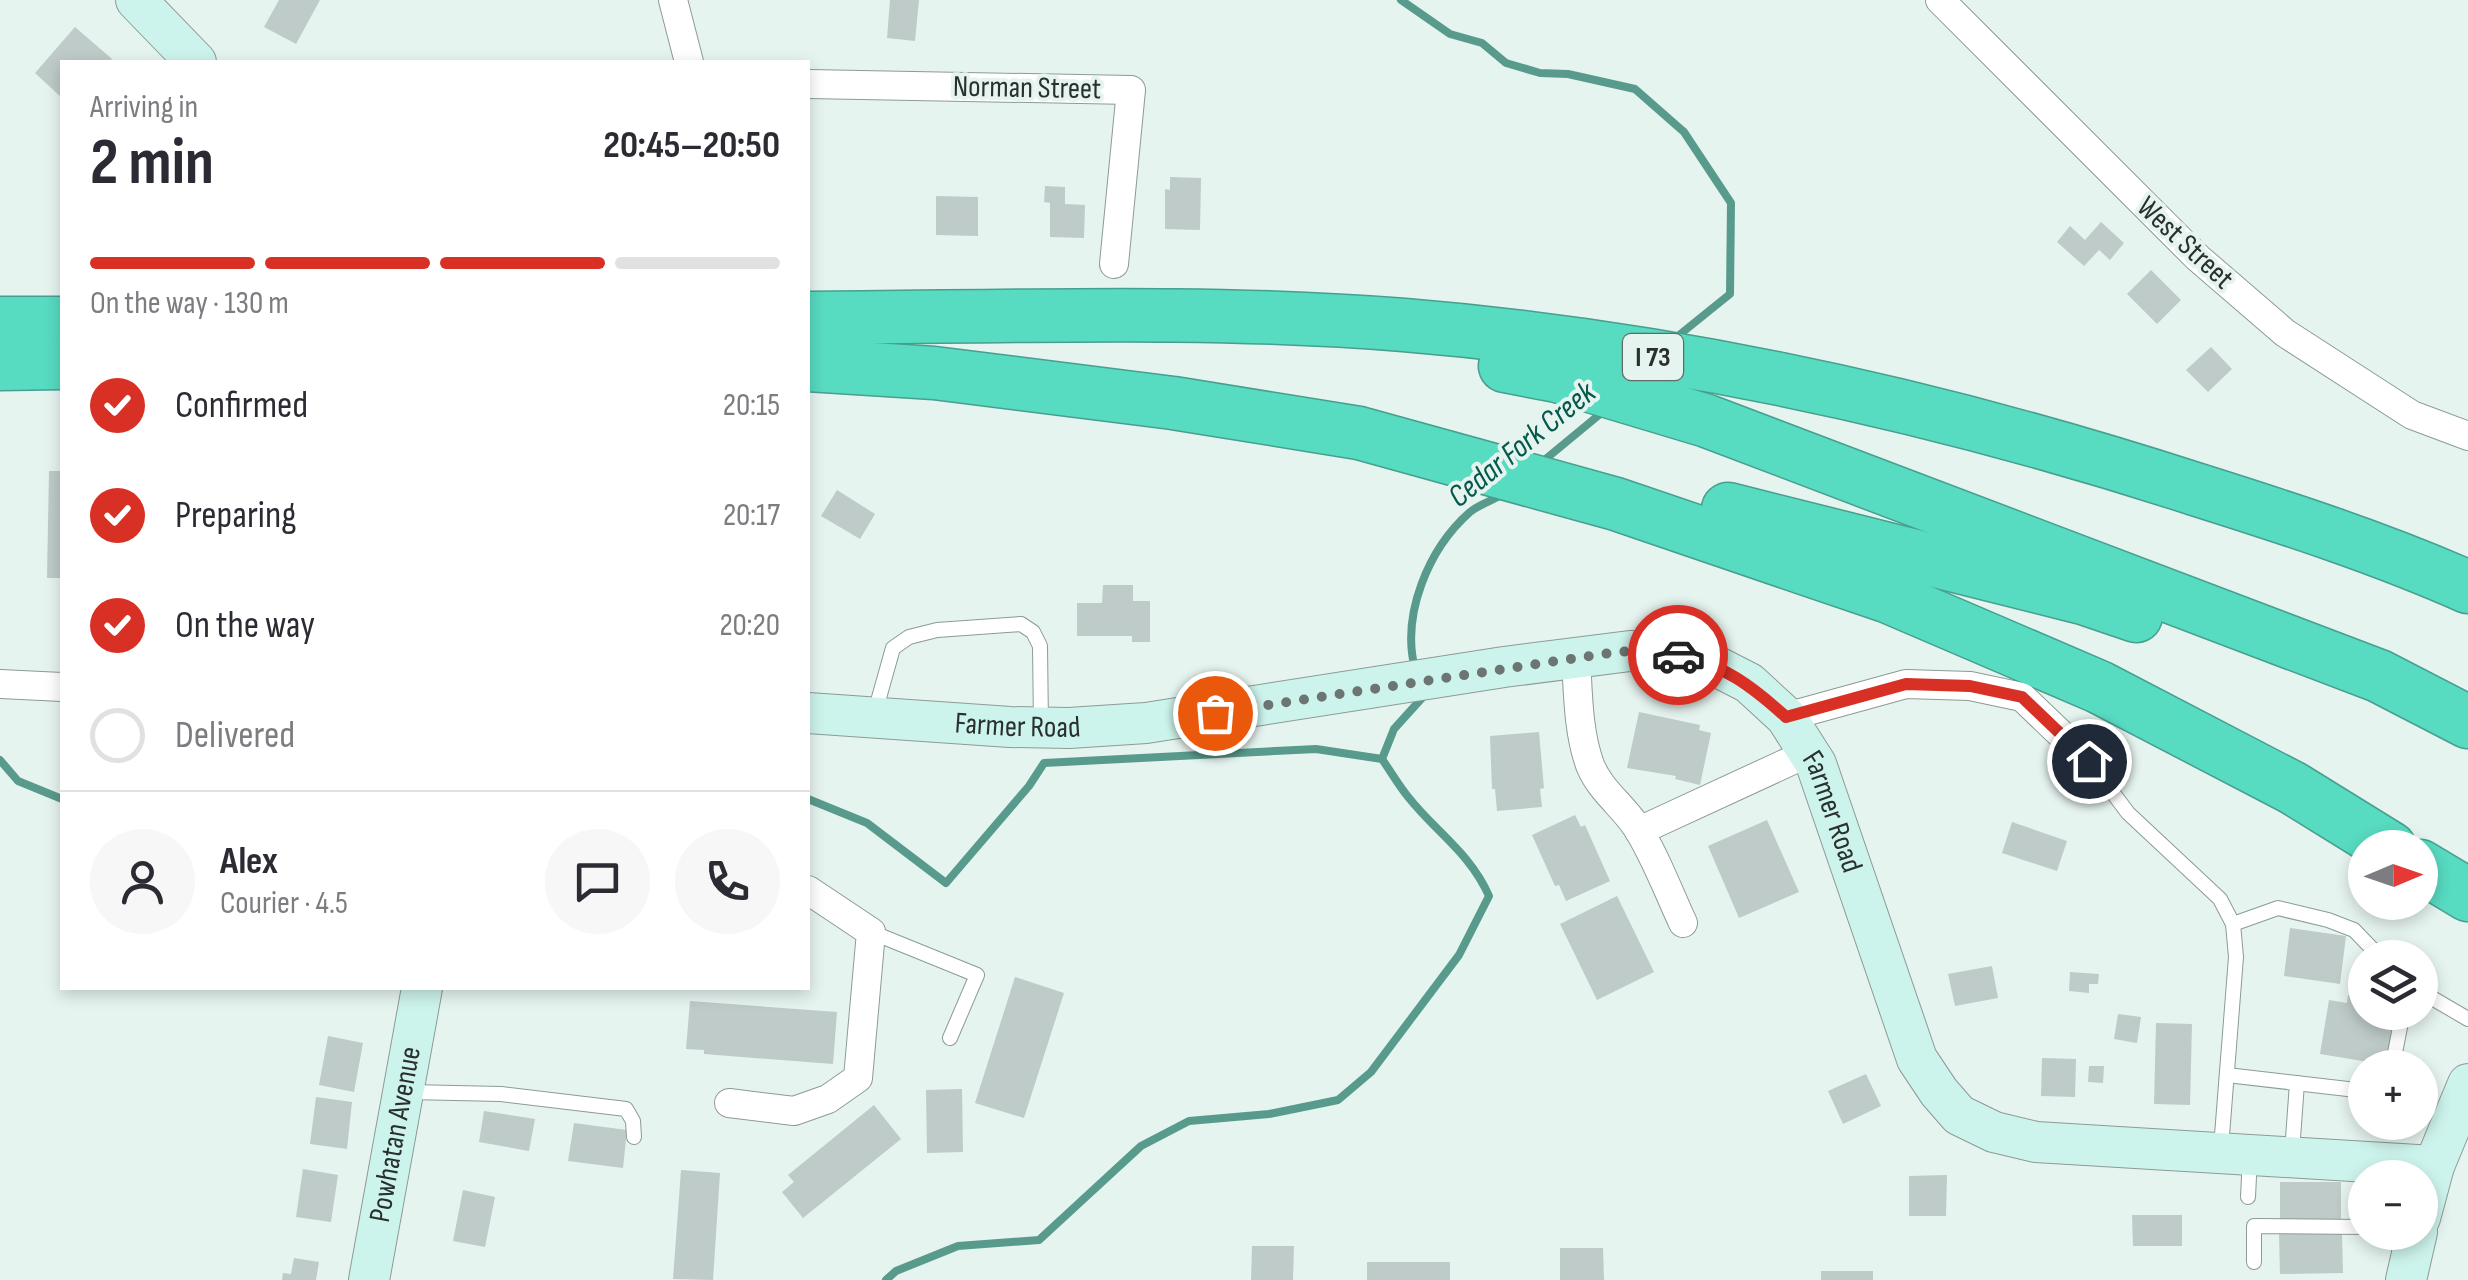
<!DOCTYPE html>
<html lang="en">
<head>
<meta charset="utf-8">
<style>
  :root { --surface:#fff; --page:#f7f7f7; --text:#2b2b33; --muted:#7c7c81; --line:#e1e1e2; --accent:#d93025 }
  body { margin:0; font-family:"Sofia Sans Condensed",sans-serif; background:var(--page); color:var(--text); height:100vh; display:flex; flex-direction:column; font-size:38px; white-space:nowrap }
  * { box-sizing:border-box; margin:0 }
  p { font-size:32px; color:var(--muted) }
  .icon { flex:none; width:55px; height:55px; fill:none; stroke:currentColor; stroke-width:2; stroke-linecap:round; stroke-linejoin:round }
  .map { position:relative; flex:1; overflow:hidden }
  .drawer { position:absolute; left:60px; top:60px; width:750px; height:930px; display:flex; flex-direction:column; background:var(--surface); border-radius:0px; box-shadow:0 5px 15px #0003 }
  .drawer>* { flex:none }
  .needle { width:65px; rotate:88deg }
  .tools { position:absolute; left:2348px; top:830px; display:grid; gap:20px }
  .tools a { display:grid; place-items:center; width:90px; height:90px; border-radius:50%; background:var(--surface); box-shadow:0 5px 15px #0003; font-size:50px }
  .pin { position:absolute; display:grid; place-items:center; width:85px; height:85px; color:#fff; margin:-42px; border:5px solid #fff; border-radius:50%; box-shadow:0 2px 10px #0007 }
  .courier { position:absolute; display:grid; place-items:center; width:100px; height:100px; margin:-50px; border:8px solid #d93025; border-radius:50%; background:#fff; color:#222; box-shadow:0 2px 12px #0007 }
  .overview em { font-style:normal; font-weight:700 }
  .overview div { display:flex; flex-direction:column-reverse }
  .overview { display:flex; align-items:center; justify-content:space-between; height:170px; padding:0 30px }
  h1 { font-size:65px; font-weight:700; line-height:75px }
  .bar { display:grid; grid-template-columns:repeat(4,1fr); gap:15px 10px; align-content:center; height:120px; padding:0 30px }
  .bar i { height:12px; border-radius:8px; background:var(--line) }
  .bar .active { background:var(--accent) }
  .bar p { grid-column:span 4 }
  .line { display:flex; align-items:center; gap:25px; padding:0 30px; border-top:2px solid var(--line) }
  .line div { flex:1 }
  .round { display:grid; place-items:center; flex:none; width:105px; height:105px; border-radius:52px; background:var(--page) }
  ol { padding:0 30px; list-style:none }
  li { display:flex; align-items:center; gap:30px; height:110px }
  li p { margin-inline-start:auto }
  li .icon { padding:10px; border-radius:50%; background:var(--accent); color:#fff; stroke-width:4 }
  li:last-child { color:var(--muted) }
  li i { width:55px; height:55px; border:5px solid var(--line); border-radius:50% }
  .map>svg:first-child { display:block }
</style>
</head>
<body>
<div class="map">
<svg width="2468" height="1280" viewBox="0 0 2468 1280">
  <rect width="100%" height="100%" fill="#e6f4f0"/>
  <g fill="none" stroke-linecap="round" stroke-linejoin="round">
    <!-- stream -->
    <g stroke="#589b8c" stroke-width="8">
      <polyline points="1401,0 1450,34 1482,43 1506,63 1540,73 1568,74 1635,89 1684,132 1731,203 1730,294 1673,340"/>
      <polyline points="1542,462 1605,410"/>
      <path d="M1415,669C1401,615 1428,549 1470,512C1480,504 1494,500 1505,493"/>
      <polyline points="0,760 18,781 62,799"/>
      <polyline points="808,799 867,823 946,883 1029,786 1044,763 1316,749 1382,759"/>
      <path d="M886,1280L896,1271L958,1246L1039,1240L1141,1146L1189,1121L1269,1114L1338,1100L1371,1072L1459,955L1489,896C1470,853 1437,833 1409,798C1399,786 1391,772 1382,759L1394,729L1422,698L1421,693"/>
    </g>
  </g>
  <!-- building -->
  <g fill="#becbc8">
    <polygon points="279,0 320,0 296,44 264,27"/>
    <polygon points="890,0 919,0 915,41 887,38"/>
    <polygon points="75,27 112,59 108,62 62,62 62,98 35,73"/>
    <polygon points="1170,177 1201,178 1200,230 1165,229 1165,189 1170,190"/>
    <polygon points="1045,186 1065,187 1065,204 1085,205 1084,238 1050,237 1050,203 1044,202"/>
    <polygon points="936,196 978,197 978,236 936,235"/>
    <polygon points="2101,222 2124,243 2110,260 2099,250 2084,266 2057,242 2070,226 2085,240"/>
    <polygon points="2151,270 2181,300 2157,324 2127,294"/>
    <polygon points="2211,347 2232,369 2208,392 2186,370"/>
    <polygon points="49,471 62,471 62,578 47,578"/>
    <polygon points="837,490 875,514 860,539 821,516"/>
    <polygon points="1103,585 1133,585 1133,601 1150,601 1150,642 1132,642 1132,636 1077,636 1077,603 1102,603"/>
    <polygon points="1639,712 1700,725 1699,730 1711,733 1700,785 1675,779 1676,776 1627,768"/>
    <polygon points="1539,732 1544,788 1540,789 1542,807 1497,811 1495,789 1492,789 1490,736"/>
    <polygon points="1575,815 1581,827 1585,825 1610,881 1566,901 1559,885 1555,886 1532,835"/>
    <polygon points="1767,820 1799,892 1739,918 1708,846"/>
    <polygon points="2012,822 2067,841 2057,871 2002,853"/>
    <polygon points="1617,896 1654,972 1597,1000 1560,924"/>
    <polygon points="2290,928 2346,936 2340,984 2284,976"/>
    <polygon points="1992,966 1998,998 1955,1006 1948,974"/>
    <polygon points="2070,972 2099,974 2098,984 2089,984 2089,993 2069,991"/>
    <polygon points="1015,977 1064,993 1024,1118 975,1103"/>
    <polygon points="2348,995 2365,997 2365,1012 2395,1012 2387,1065 2320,1054 2329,1000 2347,1003"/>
    <polygon points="690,1001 837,1012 833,1064 704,1054 704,1050 686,1049"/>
    <polygon points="2118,1014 2141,1017 2137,1043 2114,1039"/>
    <polygon points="2156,1023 2192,1024 2190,1105 2154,1104"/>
    <polygon points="328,1036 363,1043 354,1092 319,1085"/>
    <polygon points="2042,1058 2076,1059 2075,1097 2041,1096"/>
    <polygon points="2089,1066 2104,1066 2103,1083 2088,1082"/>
    <polygon points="1866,1074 1881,1106 1843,1124 1828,1091"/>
    <polygon points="962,1089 963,1152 927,1153 926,1090"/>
    <polygon points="316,1097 352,1102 347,1149 310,1144"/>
    <polygon points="874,1105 901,1139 803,1218 782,1192 794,1182 788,1175"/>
    <polygon points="484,1111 535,1119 529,1151 479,1142"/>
    <polygon points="574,1123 627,1130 623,1168 568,1161"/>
    <polygon points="303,1169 338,1175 331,1222 296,1217"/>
    <polygon points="681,1170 720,1173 713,1280 673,1279"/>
    <polygon points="1947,1175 1946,1216 1909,1216 1909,1176"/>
    <polygon points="2280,1182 2341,1182 2341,1219 2280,1220"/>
    <polygon points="463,1190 495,1197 485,1247 453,1241"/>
    <polygon points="2132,1215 2182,1215 2182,1246 2133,1246"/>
    <polygon points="2342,1233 2343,1273 2280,1274 2279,1234"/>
    <polygon points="1252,1246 1294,1246 1293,1280 1251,1280"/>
    <polygon points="1560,1248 1603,1248 1604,1280 1560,1280"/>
    <polygon points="294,1258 319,1262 316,1280 282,1280 283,1273 291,1274"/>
    <rect x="1367" y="1262" width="83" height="18"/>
    <rect x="1821" y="1271" width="52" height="9"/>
  </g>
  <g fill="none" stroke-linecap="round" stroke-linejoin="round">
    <defs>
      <g id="lane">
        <polyline points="875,712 893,648 909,637 937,630 1021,624 1033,632 1040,646 1041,725"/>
        <polyline points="2089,761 2128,813 2220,899 2233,924 2236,957 2221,1148"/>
        <polyline points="2233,924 2278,908 2328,920 2354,930 2381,958"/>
        <polyline points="871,932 977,975 950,1038"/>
        <polyline points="2420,991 2468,1019"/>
        <polyline points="2392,1068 2403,1012"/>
        <polyline points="2227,1075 2365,1091"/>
        <polyline points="409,1092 501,1094 626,1109 633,1121 634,1137"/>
        <polyline points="2292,1152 2297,1083"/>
        <polyline points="2248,1197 2250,1156"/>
        <polyline points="2254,1262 2254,1226 2365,1227"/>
      </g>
      <g id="street">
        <polyline points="673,0 689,62"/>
        <polyline points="1940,0 2198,258 2285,333 2412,415 2468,436"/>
        <polyline points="808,84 1131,90 1114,264"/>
        <path d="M1576,658C1578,693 1578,732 1590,765C1600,790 1621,804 1636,826C1655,855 1668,891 1683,923"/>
        <polyline points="0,684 62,687"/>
        <polyline points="1786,717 1906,684 1970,686 2022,697 2089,761"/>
        <polyline points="1639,831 1808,753"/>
        <polyline points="729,1103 794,1111 828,1099 858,1078 871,932 808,890"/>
      </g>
      <g id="secondary">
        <polyline points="136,0 196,62"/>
        <path id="s1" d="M808,713L1010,727L1069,728L1146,723L1504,667L1630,651L1672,653L1704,660L1749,683L1786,717L1816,764L1917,1059L1939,1092L1959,1115L1994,1132L2036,1142L2434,1166"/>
        <polyline points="2420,1218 2434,1166 2468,1084"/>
        <path id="s2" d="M369,1280L422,988"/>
        <polyline points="2406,1280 2417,1232"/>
      </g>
      <g id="highway">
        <path d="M808,318C1006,317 1206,309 1404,325C1673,347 1939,406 2195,489C2287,518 2380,548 2468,587"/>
        <polyline points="0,323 62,323"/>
        <polyline points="0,364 62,363"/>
        <polyline points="808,365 934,373 1173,403 1359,433 1616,504 1889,597 2099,687 2293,788 2390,848"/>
        <polyline points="1505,366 1557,376 1707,421 2379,676 2468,722"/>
        <polyline points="1728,509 2083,598 2136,616"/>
        <polyline points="2420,866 2468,895"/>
      </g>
    </defs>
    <!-- lane casing -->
    <use href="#lane" stroke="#8d9a96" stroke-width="16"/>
    <!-- street casing -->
    <use href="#street" stroke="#8d9a96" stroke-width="30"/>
    <!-- secondary casing -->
    <use href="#secondary" stroke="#8d9a96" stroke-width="42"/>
    <!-- highway casing -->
    <use href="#highway" stroke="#479f8e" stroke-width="55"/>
    <!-- lane -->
    <use href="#lane" stroke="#fff" stroke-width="14"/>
    <!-- street -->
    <use href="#street" stroke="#fff" stroke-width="28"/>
    <!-- secondary -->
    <use href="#secondary" stroke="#cdf4ec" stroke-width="40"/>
    <!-- highway -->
    <use href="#highway" stroke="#57dbc1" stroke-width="52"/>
  </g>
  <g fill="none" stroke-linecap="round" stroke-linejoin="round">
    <!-- done -->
    <polyline stroke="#6c7572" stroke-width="10" stroke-dasharray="0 18" points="1215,713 1603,654 1630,651 1678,655"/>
    <!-- route -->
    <path stroke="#d93025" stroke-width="12" d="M1678,655C1723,664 1753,687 1786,717L1906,684L1970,686L2022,697L2089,761"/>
  </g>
  <g text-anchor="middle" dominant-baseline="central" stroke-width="8" stroke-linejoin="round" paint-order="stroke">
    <!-- shield labels -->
    <rect fill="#e6f4f0" stroke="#626b68" stroke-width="2.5" x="1623" y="334" width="60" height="46" rx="8"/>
    <g font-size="28" font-weight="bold" fill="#2a302e">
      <text x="1653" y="357">I 73</text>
    </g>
    <!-- street labels -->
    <g font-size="30" fill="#2a302e" stroke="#e6f4f0">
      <text transform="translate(1027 88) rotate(1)">Norman Street</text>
      <text transform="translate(2185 243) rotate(43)">West Street</text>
      <text stroke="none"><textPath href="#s1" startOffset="210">Farmer Road</textPath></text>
      <text stroke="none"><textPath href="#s1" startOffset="1110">Farmer Road</textPath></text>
      <text stroke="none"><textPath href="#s2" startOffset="148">Powhatan Avenue</textPath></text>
    </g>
    <!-- water labels -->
    <g font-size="32" font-style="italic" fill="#04594c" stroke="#e6f4f0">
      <text transform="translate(1522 445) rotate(-39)">Cedar Fork Creek</text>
    </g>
  </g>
</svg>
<div class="tools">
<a><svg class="needle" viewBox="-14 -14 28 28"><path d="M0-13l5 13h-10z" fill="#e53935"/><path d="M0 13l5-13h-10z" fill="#7c7c81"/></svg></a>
<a><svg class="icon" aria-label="layers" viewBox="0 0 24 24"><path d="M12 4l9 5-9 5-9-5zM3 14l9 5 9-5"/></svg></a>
<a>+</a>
<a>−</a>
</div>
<div class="pin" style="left:1215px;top:713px;background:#ea580c"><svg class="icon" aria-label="bag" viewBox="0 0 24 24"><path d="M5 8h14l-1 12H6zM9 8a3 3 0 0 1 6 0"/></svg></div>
<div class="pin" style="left:2089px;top:761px;background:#1f2937"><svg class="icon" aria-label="home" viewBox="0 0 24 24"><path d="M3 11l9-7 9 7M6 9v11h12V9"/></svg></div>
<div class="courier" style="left:1678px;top:655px"><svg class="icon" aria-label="car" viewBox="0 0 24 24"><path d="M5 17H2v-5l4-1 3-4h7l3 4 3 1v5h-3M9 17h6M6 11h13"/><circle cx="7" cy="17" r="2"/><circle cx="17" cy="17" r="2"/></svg></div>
<section class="drawer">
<div class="overview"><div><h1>2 min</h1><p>Arriving in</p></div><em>20:45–20:50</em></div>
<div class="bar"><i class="active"></i><i class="active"></i><i class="active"></i><i></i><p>On the way · 130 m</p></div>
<ol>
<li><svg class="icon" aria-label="check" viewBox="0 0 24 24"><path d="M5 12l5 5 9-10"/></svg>Confirmed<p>20:15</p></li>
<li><svg class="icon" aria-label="check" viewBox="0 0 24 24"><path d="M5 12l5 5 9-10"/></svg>Preparing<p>20:17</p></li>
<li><svg class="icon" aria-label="check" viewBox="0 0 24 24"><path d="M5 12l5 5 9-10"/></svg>On the way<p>20:20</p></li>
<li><i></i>Delivered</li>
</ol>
<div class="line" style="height:180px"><a class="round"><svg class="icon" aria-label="person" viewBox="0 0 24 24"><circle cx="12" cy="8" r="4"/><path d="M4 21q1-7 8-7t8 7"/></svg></a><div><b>Alex</b><p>Courier · 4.5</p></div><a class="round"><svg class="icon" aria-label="chat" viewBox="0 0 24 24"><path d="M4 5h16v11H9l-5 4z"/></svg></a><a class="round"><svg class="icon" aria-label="phone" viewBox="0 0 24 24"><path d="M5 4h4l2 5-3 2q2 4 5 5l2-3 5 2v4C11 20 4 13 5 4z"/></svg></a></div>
</section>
</div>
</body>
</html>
